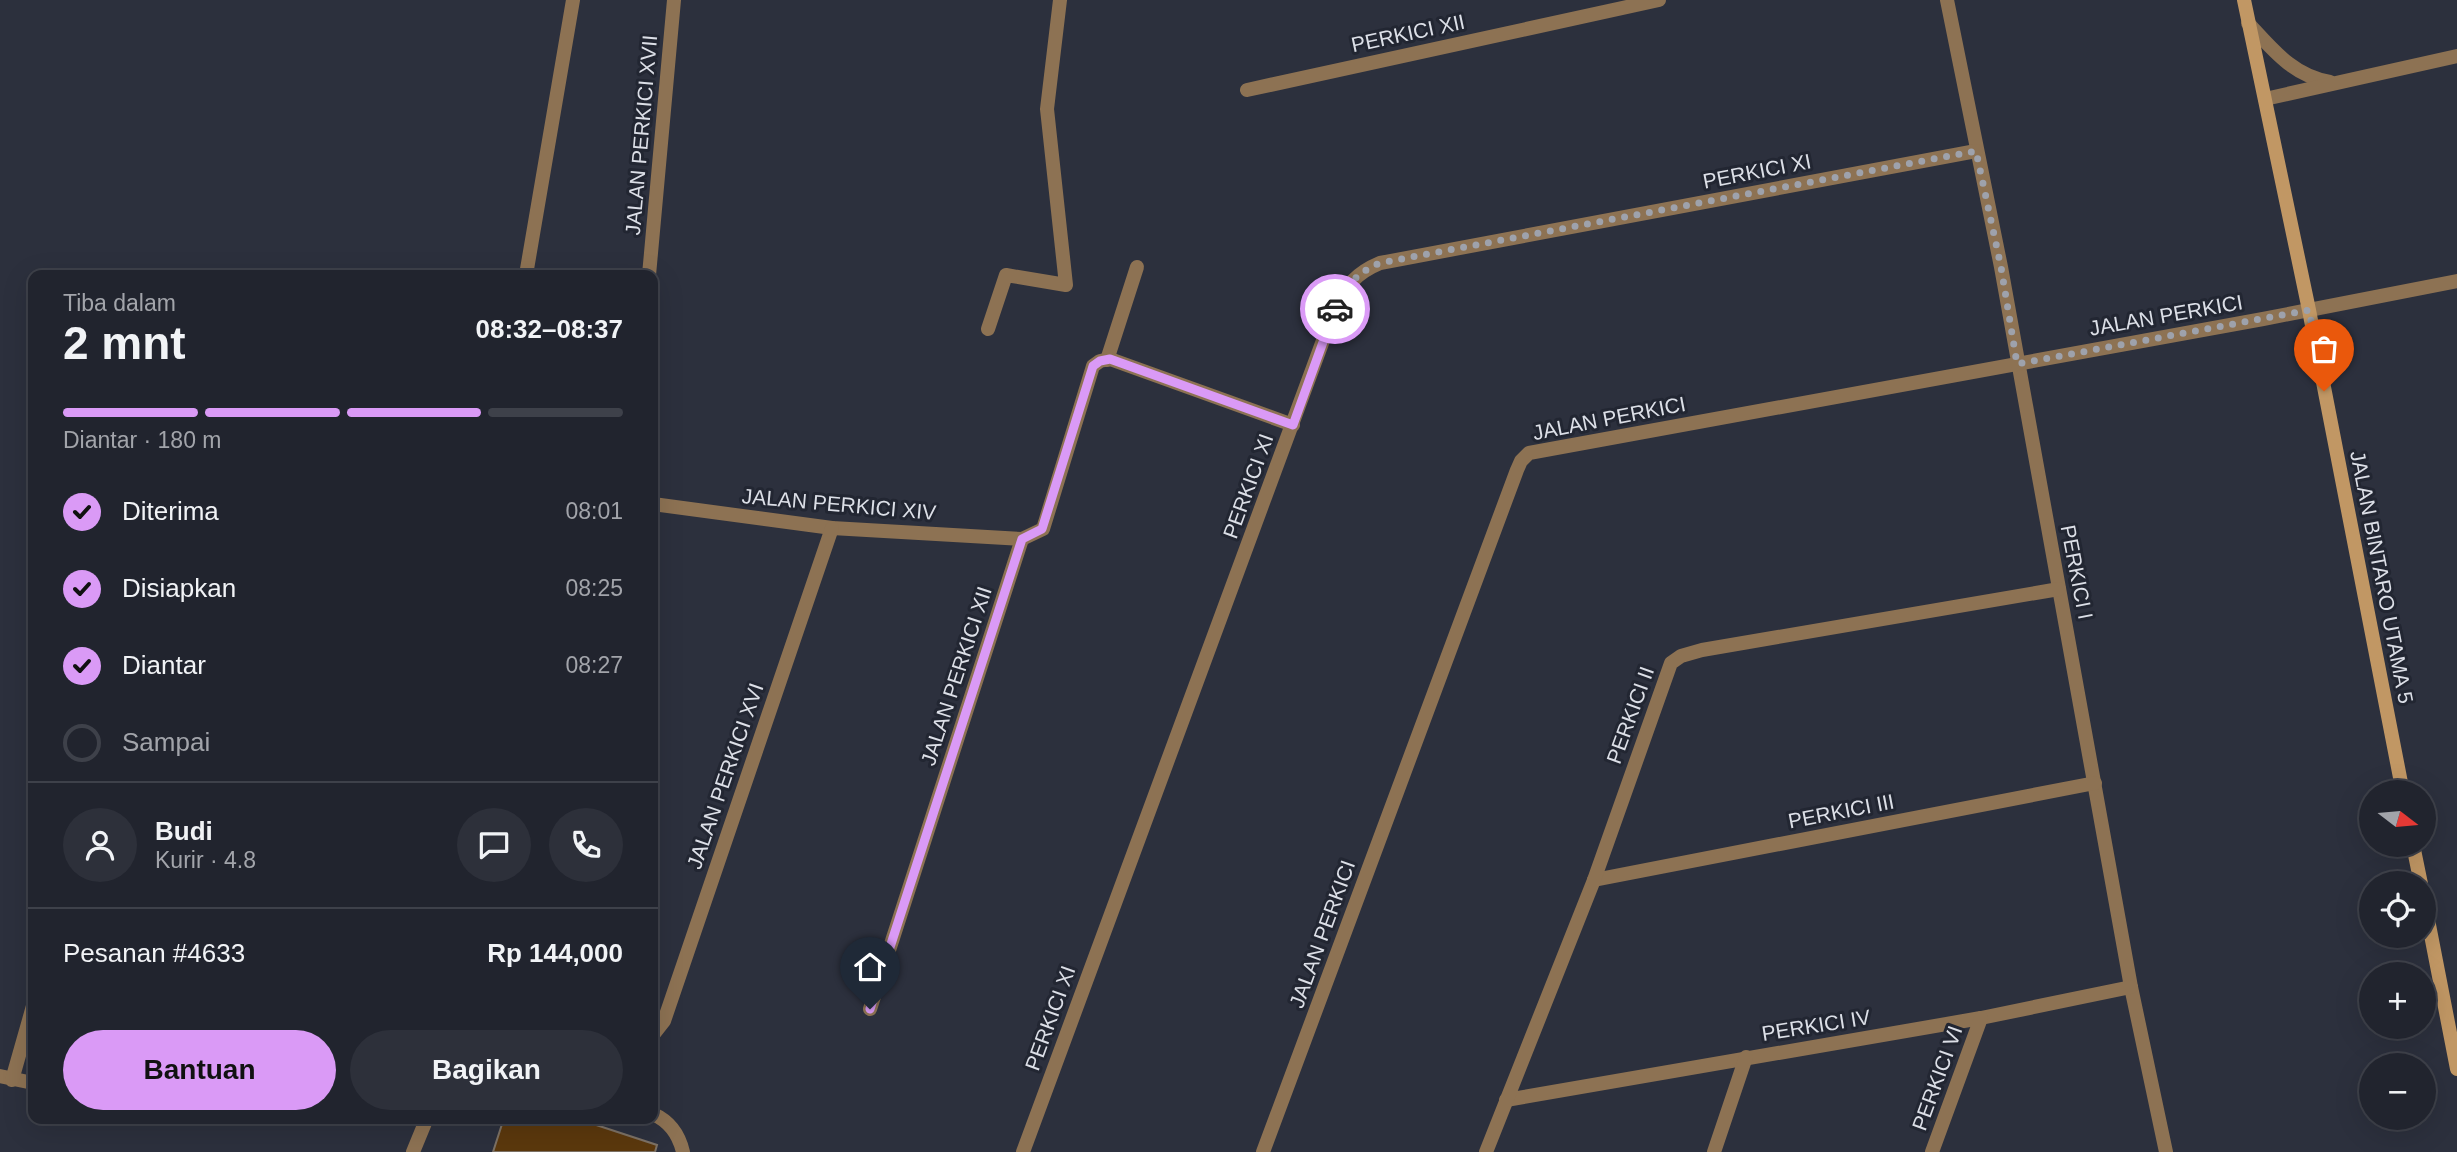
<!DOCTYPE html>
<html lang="id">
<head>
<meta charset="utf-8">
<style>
  :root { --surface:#21242e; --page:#2d303a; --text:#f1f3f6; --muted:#a2a4aa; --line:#3e414a; --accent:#da9af6 }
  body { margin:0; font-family:Helvetica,sans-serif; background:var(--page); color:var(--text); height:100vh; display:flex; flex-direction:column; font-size:26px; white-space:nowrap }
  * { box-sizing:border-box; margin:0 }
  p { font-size:23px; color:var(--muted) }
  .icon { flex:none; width:38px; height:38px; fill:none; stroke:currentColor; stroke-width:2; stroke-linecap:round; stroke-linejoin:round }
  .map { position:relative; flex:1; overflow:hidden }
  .sheet { position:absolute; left:28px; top:270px; width:630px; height:854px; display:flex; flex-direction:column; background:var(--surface); border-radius:14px; box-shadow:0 7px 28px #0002,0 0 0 2px var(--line) }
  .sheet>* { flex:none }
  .needle { width:46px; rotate:106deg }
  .tools { position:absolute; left:2359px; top:780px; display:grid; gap:14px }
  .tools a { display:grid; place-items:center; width:77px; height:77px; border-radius:50%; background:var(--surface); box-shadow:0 7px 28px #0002,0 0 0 2px var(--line); font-size:35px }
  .pin { position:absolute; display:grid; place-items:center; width:60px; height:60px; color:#fff; margin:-72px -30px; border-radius:50% 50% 50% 0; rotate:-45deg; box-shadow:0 0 7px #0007 }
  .pin .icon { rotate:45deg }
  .courier { position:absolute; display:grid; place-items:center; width:70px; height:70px; margin:-35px; border:5px solid #da9af6; border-radius:50%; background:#fff; color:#222; box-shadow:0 2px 9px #0007 }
  .head em { font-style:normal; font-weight:600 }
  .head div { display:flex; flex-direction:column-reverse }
  .head { display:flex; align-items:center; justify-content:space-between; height:119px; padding:0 35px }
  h1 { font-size:46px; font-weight:600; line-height:52px }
  .bar { display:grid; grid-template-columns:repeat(4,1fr); gap:10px 7px; align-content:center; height:84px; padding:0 35px }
  .bar i { height:9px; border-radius:5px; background:var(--line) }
  .bar .selected { background:var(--accent) }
  .bar p { grid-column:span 4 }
  .line { display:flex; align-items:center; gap:18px; padding:0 35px; border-top:2px solid var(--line) }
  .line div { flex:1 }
  .round { display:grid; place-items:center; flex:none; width:74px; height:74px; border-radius:37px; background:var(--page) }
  ol { padding:0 35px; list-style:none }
  li { display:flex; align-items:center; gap:21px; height:77px }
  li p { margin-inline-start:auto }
  li .icon { padding:7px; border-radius:50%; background:var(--accent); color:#111; stroke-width:4 }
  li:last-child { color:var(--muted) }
  li i { width:38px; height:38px; border:4px solid var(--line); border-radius:50% }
  .primary-button { display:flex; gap:14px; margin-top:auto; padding:14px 35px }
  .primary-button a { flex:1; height:80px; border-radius:42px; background:var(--accent); color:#111; font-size:28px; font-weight:600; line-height:80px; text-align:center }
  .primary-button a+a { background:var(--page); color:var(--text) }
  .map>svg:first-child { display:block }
</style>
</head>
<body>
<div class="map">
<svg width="2457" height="1152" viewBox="0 0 2457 1152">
  <rect width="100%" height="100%" fill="#2c303d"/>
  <!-- building -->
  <polygon fill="#5b380d" stroke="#7c7165" stroke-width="2" points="504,1118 575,1118 657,1145 655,1152 493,1152"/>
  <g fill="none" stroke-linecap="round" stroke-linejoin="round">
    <!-- street -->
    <g stroke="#8d7253" stroke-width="14">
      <polyline points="1947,0 2001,267 2131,987 2166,1152"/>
      <path d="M2248,23C2272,49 2293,76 2330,82"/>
      <polyline points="1247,90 1659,0"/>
      <polyline points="2265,99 2457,56"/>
      <polyline points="526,275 573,0"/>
      <polyline points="649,275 674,0"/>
      <polyline points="988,329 1006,275 1066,285 1047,109 1060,0"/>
      <polyline points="1107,360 1137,267"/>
      <polyline points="653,504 832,528 1022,539 1043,529 1093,366 1100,361 1110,359 1293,425"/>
      <polyline points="1594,880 2095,783"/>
      <polyline points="870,1009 1022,539"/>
      <polyline points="653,1035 664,1021 832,528"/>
      <polyline points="0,1076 33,1083"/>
      <polyline points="12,1080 33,1006"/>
      <polyline points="1506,1100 1981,1018 2131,987"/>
      <path d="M653,1114C669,1121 679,1135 683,1152"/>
      <polyline points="413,1152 427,1118"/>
      <path d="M1023,1152L1335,308C1347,285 1356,273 1380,263L1976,151"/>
      <polyline points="1263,1152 1517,470 1521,461 1529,453 2263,319 2457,281"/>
      <polyline points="1486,1152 1594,880 1671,663 1681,656 1702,650 2059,589"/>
      <polyline points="1714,1152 1746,1057"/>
      <polyline points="1932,1152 1981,1018"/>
    </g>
    <!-- secondary -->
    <g stroke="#c19764" stroke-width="14">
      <polyline points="2244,0 2309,310 2403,793"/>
      <polyline points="2413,845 2421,884"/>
      <polyline points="2424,899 2457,1069"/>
    </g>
  </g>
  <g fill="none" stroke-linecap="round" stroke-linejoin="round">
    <!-- done -->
    <path stroke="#9ea2ac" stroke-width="7" stroke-dasharray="0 12.6" d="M1335,309C1347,285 1356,273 1380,263L1976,151L2001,267L2017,364L2309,310L2324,391"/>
    <!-- route -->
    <polyline stroke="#da9af6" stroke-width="9" points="870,1009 1022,539 1042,529 1093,366 1100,361 1110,359 1293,425 1335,309"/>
  </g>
  <g text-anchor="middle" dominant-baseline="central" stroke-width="6" stroke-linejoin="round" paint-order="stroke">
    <!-- street labels -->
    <g font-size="21" fill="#dcdfe7" stroke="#222632">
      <text transform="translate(1408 33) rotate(-12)">PERKICI XII</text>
      <text transform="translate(641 135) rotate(-85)">JALAN PERKICI XVII</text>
      <text transform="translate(1757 171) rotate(-11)">PERKICI XI</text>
      <text transform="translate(2166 315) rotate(-10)">JALAN PERKICI</text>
      <text transform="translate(1609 418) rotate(-11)">JALAN PERKICI</text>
      <text transform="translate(1248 486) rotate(-70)">PERKICI XI</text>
      <text transform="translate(839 504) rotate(5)">JALAN PERKICI XIV</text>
      <text transform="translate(2077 572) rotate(79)">PERKICI I</text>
      <text transform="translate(2382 577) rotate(79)">JALAN BINTARO UTAMA 5</text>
      <text transform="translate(956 676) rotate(-72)">JALAN PERKICI XII</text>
      <text transform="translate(1630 715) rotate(-70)">PERKICI II</text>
      <text transform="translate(725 776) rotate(-71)">JALAN PERKICI XVI</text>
      <text transform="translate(1841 811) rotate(-11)">PERKICI III</text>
      <text transform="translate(1322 934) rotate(-70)">JALAN PERKICI</text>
      <text transform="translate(1050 1018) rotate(-70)">PERKICI XI</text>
      <text transform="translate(1816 1025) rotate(-9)">PERKICI IV</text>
      <text transform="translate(1937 1078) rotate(-70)">PERKICI VI</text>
    </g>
  </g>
</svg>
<div class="tools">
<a><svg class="needle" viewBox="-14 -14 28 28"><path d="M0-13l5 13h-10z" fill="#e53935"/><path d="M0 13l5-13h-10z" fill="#a2a4aa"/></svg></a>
<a><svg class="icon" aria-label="locate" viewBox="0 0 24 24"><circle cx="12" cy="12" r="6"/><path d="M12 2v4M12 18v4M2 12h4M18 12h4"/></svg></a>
<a>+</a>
<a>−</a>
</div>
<div class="pin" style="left:2324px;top:391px;background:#ea580c"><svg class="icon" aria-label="bag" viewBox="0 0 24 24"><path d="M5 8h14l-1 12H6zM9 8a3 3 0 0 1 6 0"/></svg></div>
<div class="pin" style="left:870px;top:1009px;background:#1f2937"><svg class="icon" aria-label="home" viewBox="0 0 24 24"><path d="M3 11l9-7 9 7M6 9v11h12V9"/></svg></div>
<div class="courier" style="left:1335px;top:309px"><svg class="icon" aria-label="car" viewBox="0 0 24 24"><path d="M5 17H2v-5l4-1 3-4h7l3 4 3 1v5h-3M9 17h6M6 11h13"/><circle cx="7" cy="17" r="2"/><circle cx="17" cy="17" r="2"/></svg></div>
<section class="sheet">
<div class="head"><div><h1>2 mnt</h1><p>Tiba dalam</p></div><em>08:32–08:37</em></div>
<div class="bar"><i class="selected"></i><i class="selected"></i><i class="selected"></i><i></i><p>Diantar · 180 m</p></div>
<ol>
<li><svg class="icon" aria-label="check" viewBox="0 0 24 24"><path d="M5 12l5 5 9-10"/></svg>Diterima<p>08:01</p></li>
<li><svg class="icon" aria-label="check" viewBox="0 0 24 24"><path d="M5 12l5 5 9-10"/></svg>Disiapkan<p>08:25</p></li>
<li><svg class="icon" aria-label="check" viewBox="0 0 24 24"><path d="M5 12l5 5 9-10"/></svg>Diantar<p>08:27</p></li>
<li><i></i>Sampai</li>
</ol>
<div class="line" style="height:126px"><a class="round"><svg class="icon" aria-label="person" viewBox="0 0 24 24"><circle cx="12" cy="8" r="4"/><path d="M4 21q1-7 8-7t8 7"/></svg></a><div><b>Budi</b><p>Kurir · 4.8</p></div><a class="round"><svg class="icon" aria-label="chat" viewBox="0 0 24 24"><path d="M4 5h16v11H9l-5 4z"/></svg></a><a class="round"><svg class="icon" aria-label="phone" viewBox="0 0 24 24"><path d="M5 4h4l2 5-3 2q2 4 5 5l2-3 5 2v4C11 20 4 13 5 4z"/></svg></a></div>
<div class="line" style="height:91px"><div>Pesanan #4633</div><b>Rp 144,000</b></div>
<div class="primary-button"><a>Bantuan</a><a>Bagikan</a></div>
</section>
</div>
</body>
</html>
